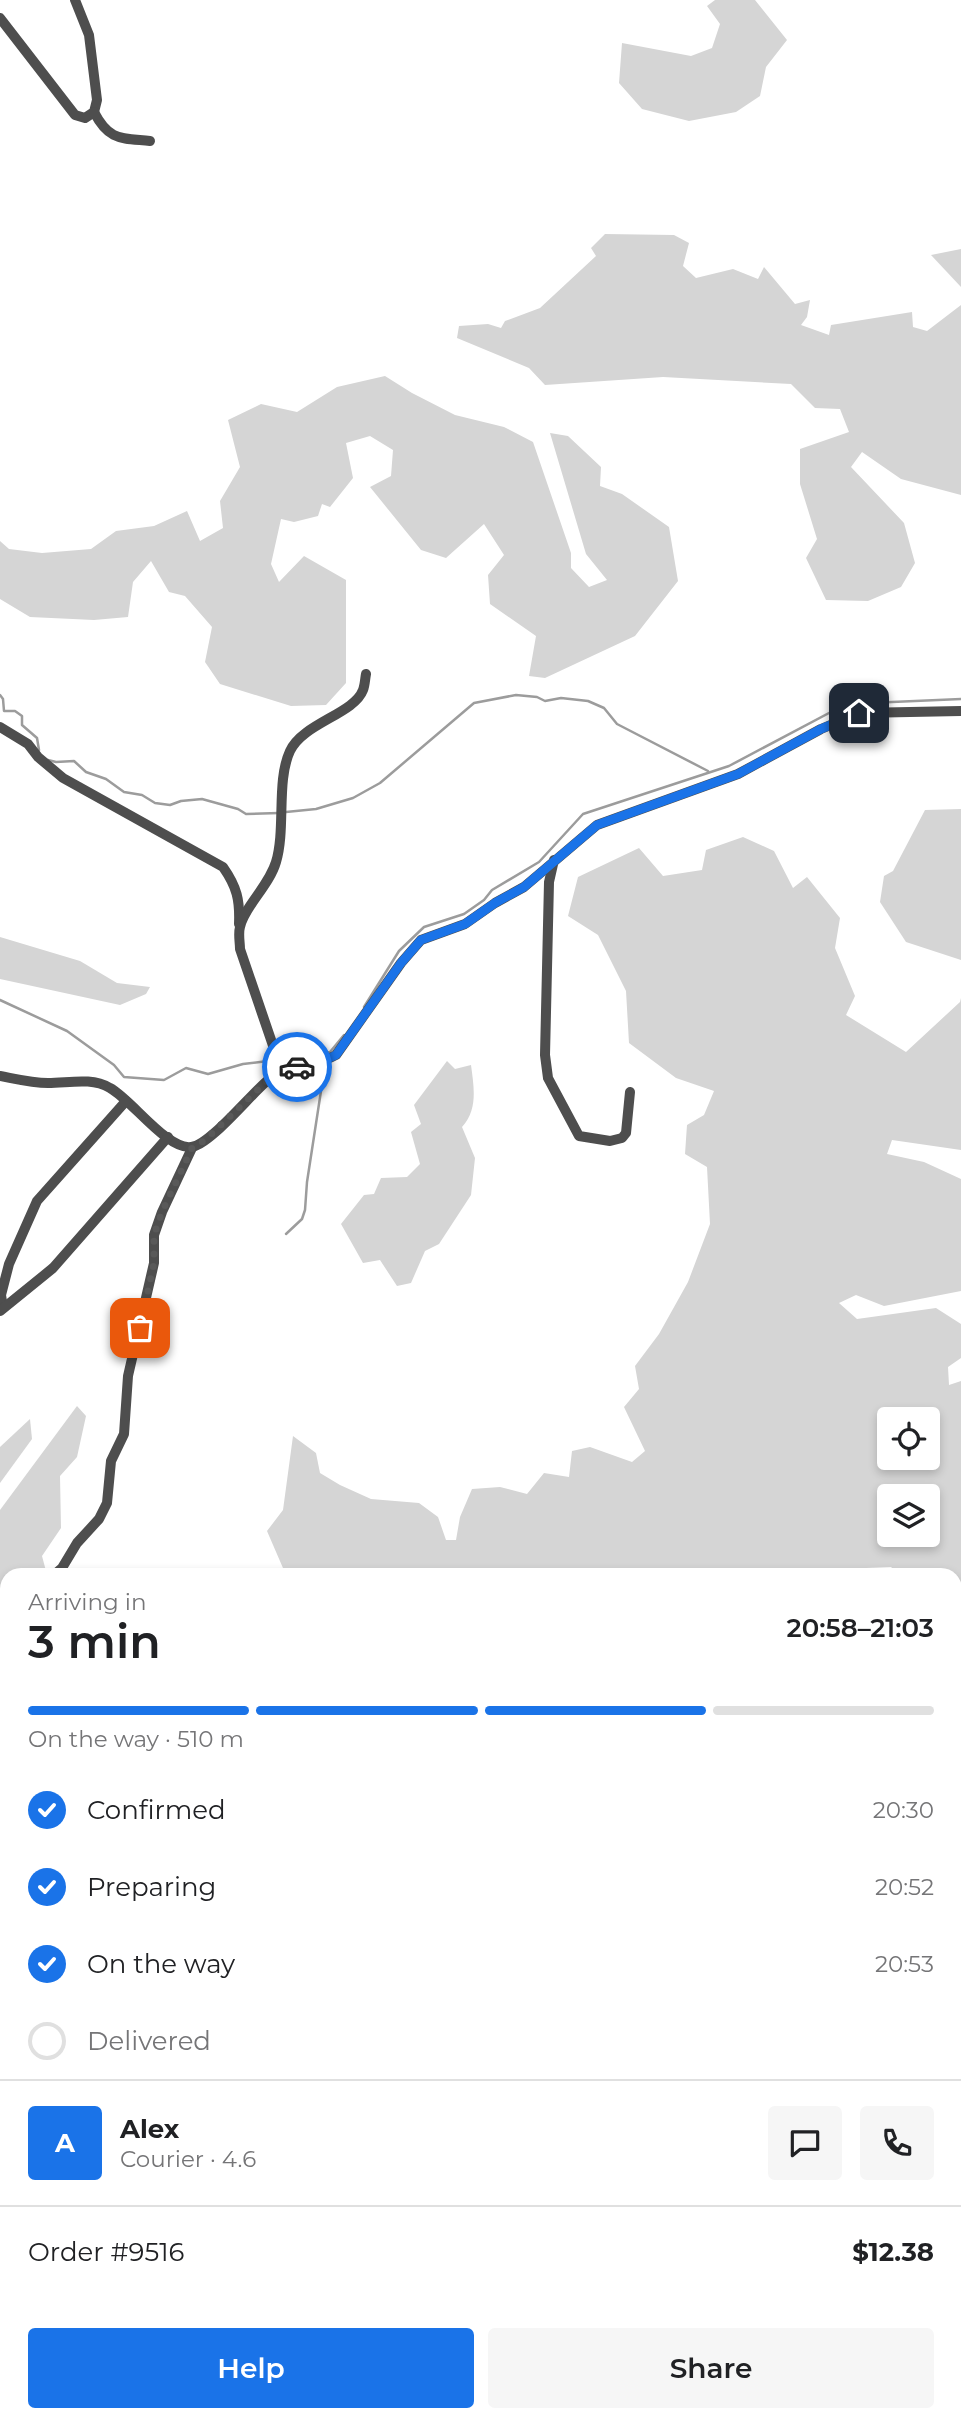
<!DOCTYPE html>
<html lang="en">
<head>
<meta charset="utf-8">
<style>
  :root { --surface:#fff; --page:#f6f6f6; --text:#202124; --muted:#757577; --line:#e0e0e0; --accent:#1a73e8 }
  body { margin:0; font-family:Montserrat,sans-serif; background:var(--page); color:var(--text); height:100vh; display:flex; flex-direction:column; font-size:26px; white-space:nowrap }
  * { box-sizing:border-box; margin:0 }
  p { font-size:23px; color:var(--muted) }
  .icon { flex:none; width:38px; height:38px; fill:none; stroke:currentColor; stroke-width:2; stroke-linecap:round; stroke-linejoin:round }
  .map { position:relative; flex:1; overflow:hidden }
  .details { position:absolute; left:0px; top:1568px; width:962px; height:854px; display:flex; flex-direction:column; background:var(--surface); border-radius:21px 21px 0 0; box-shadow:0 4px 10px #0003 }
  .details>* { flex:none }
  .fabs { position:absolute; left:877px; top:1407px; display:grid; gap:14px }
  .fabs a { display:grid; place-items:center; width:63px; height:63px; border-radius:7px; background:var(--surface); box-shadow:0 4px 10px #0003; font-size:35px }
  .pin { position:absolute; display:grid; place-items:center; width:60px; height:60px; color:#fff; margin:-30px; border-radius:14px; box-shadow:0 4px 10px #0006 }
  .courier { position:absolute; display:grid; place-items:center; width:70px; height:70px; margin:-35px; border:5px solid #1a73e8; border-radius:50%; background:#fff; color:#222; box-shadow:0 2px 9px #0007 }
  .headline em { font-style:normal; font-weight:600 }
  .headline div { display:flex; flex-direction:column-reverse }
  .headline { display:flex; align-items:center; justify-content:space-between; height:119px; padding:0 28px }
  h1 { font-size:46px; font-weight:600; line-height:52px }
  .bar { display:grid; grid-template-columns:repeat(4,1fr); gap:10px 7px; align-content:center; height:84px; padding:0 28px }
  .bar i { height:9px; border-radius:5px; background:var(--line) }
  .bar .current { background:var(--accent) }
  .bar p { grid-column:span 4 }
  .line { display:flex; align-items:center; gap:18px; padding:0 28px; border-top:2px solid var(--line) }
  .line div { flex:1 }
  .round { display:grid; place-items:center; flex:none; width:74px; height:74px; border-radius:7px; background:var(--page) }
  ol { padding:0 28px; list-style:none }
  li { display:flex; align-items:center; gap:21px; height:77px }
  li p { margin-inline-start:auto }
  li .icon { padding:7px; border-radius:50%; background:var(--accent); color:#fff; stroke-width:4 }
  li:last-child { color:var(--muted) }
  li i { width:38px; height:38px; border:4px solid var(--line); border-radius:50% }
  .button { display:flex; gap:14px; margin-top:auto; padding:14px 28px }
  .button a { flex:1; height:80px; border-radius:7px; background:var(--accent); color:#fff; font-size:28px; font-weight:600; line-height:80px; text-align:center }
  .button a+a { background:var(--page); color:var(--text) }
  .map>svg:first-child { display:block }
</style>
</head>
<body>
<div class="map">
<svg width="961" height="2422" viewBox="0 0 961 2422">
  <rect width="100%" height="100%" fill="#fff"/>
  <!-- green -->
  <g fill="#d5d5d5" fill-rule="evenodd">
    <polygon points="715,0 755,0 787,40 766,67 760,96 736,112 689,121 642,109 619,83 622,43 691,56 712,48 720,24 707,6"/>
    <polygon points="605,234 674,235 689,243 683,266 696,278 733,269 758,279 764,267 795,304 810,300 807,317 801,325 829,335 831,325 912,312 913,327 927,331 961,305 961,495 901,479 862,452 851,467 904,523 915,563 901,587 868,601 826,600 806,558 817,539 800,484 800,449 849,432 840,409 815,408 791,384 663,377 545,385 529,368 457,338 459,326 488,324 501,328 505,321 540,308 596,256 591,248"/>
    <polygon points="961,249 961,287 931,255"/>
    <polygon points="385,376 412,393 455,415 504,427 533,442 571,553 571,568 589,587 607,580 586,554 550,433 568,436 601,467 600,486 622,494 669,527 678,581 635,636 545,678 529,676 536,636 490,604 488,575 504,555 484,524 446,558 421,550 370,487 391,476 393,450 370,436 346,443 353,478 330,507 322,504 318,516 294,522 281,519 271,564 279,582 304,556 346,580 346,683 326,705 291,706 220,684 205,662 212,627 185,596 169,592 151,561 133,582 128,617 94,620 30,617 0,599 0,541 9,549 42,553 91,549 116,531 154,526 187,511 200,541 223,528 220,501 240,467 228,420 261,404 297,412 337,387"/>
    <polygon points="961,809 961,960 906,942 880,902 884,876 893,871 925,810"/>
    <path d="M743,837L774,851L793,888L807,877L840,918L835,948L855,996L846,1015L906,1052L960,1002L961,998V1150L892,1140L887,1154L924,1162L961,1179V1291L884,1306L856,1295L839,1303L857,1319L936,1308L961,1324V1358L948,1367L949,1385L961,1381V1608L956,1609V1575H900L891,1567L866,1568L865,1575H286L267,1531L283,1510L293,1436L316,1453L320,1473L340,1485L371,1499L419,1503L438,1517L446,1540H456L460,1517L472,1489L500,1487L527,1494L544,1473L569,1477L572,1451L590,1447L632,1462L645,1451L624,1407L639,1389L635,1366L659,1334L688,1282L710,1224L707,1167L685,1154L687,1125L704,1115L714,1091L676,1078L629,1043L626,991L598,935L568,916L578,877L639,848L663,876L702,870L706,850ZM889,1419H928V1458H889ZM889,1496H928V1535H889Z"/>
    <polygon points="0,937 80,961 117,983 150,987 146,994 120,1005 0,979"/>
    <path d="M447,1061L455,1069L471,1065C474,1088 478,1109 462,1127L475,1158L471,1195L439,1244L425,1251L411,1283L397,1286L380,1260L363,1263L341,1224L364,1195L374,1194L381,1178L407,1177L420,1164L411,1132L421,1124L414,1105Z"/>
    <polygon points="77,1406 86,1416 77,1457 60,1476 61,1528 42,1556 46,1571 44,1575 7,1575 7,2123 4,2157 0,2157 0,1510"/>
    <polygon points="30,1419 32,1439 0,1483 0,1447"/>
    <polygon points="961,2363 961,2422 913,2422 917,2415 956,2415 956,2367"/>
    <polygon points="117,2415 661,2415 660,2422 107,2422"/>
  </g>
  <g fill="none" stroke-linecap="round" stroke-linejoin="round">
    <!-- stream -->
    <g stroke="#9c9c9c" stroke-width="2.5">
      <polyline points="0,695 3,699 4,711 15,711 22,716 22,725 37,738 39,750"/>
      <polyline points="48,760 56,762 74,761 86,772 106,779 124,792 142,795 155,803 170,805 181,801 202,799 238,809 246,814 279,813"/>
      <polyline points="286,812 316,809 353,798 380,783 474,703 516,695 537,697 545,701 561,698 588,701 604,708 617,724 708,771"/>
      <polyline points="0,1000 67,1031 114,1065 124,1077 164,1080 186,1068 208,1074 243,1064 276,1060"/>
      <polyline points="364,1007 399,951 424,927 464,914 484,900 492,890 539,862 583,814 729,766 846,704 961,699"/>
      <polyline points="282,1059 330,1052 344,1035"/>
      <polyline points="286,1234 302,1219 305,1210 307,1182 325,1065"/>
    </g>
    <!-- river -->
    <g stroke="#9c9c9c" stroke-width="16">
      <polyline points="956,2198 961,2196"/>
      <polyline points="795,2422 796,2415"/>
    </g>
    <!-- minor -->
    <g stroke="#4e4e4e" stroke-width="10">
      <polyline points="0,18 75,115 85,118 94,112 97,100 89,35 75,0"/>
      <path d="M94,112C109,141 121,138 150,141"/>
      <path d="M0,727L28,744L38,757L63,778L223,867C237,887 240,900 239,924"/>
      <polyline points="554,860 549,882 545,1055 548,1078 579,1136 610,1141 622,1138 626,1133 630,1092"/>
      <path d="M282,1072L240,949C240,942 238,934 240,927C244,907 269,886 276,862C286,829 276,781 290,751C303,723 354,714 363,690C365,685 365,679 366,674"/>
      <path d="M0,1076C16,1079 32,1083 48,1083C69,1083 91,1077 110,1088C131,1099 167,1150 191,1147C209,1146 250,1095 267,1081C288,1065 313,1068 336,1055L401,963L421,940L465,924L495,903L524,887L597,825L738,774L821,729L859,713L961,711"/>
      <polyline points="3,1308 1,1295 9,1264 37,1201 126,1101"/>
      <polyline points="0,1311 53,1268 168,1137"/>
      <polyline points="54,1575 62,1568 77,1543 99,1519 107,1503 111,1461 124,1434 128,1376 154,1263 154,1235 162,1212 192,1148"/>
      <polyline points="956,2044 961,2029"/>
      <polyline points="956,2337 961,2336"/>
      <polyline points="776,2422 779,2415"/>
    </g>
  </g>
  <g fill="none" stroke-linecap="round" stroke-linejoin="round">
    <!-- done -->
    <polyline stroke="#595959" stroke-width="7" stroke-dasharray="0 12.6" points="140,1328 154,1263 154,1235 162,1212 192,1148 205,1140 267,1081 297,1067"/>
    <!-- route -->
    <polyline stroke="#1a73e8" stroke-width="9" points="297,1067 321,1062 336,1055 401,963 421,940 465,924 495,903 524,887 597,825 738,774 821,729 859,713"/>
  </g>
</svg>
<div class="fabs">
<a><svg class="icon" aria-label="locate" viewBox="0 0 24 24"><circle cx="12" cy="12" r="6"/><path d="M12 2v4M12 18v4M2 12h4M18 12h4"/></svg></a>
<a><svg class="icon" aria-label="layers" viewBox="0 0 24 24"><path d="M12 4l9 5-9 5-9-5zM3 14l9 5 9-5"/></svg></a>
</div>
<div class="pin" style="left:140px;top:1328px;background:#ea580c"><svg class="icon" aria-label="bag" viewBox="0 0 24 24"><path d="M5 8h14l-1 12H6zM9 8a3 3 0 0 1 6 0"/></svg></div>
<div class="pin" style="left:859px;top:713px;background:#1f2937"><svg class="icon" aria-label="home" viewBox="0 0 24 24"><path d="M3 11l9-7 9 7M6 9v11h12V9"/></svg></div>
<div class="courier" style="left:297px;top:1067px"><svg class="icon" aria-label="car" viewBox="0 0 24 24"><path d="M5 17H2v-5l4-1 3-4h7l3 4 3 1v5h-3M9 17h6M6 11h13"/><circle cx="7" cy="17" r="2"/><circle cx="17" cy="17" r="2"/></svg></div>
<section class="details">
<div class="headline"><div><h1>3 min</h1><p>Arriving in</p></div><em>20:58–21:03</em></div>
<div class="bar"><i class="current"></i><i class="current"></i><i class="current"></i><i></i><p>On the way · 510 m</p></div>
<ol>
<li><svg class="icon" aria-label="check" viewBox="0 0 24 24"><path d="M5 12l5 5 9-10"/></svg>Confirmed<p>20:30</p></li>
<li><svg class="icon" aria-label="check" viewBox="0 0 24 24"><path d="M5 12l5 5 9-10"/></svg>Preparing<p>20:52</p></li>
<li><svg class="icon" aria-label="check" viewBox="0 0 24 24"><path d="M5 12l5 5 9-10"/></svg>On the way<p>20:53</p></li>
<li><i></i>Delivered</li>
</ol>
<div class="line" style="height:126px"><b class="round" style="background:var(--accent);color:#fff">A</b><div><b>Alex</b><p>Courier · 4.6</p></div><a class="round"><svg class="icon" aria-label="chat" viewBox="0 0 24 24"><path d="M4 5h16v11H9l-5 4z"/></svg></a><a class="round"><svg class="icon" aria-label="phone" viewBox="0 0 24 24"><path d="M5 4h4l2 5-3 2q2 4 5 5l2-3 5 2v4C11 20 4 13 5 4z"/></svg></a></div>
<div class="line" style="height:91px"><div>Order #9516</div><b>$12.38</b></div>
<div class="button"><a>Help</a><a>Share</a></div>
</section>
</div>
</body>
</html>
